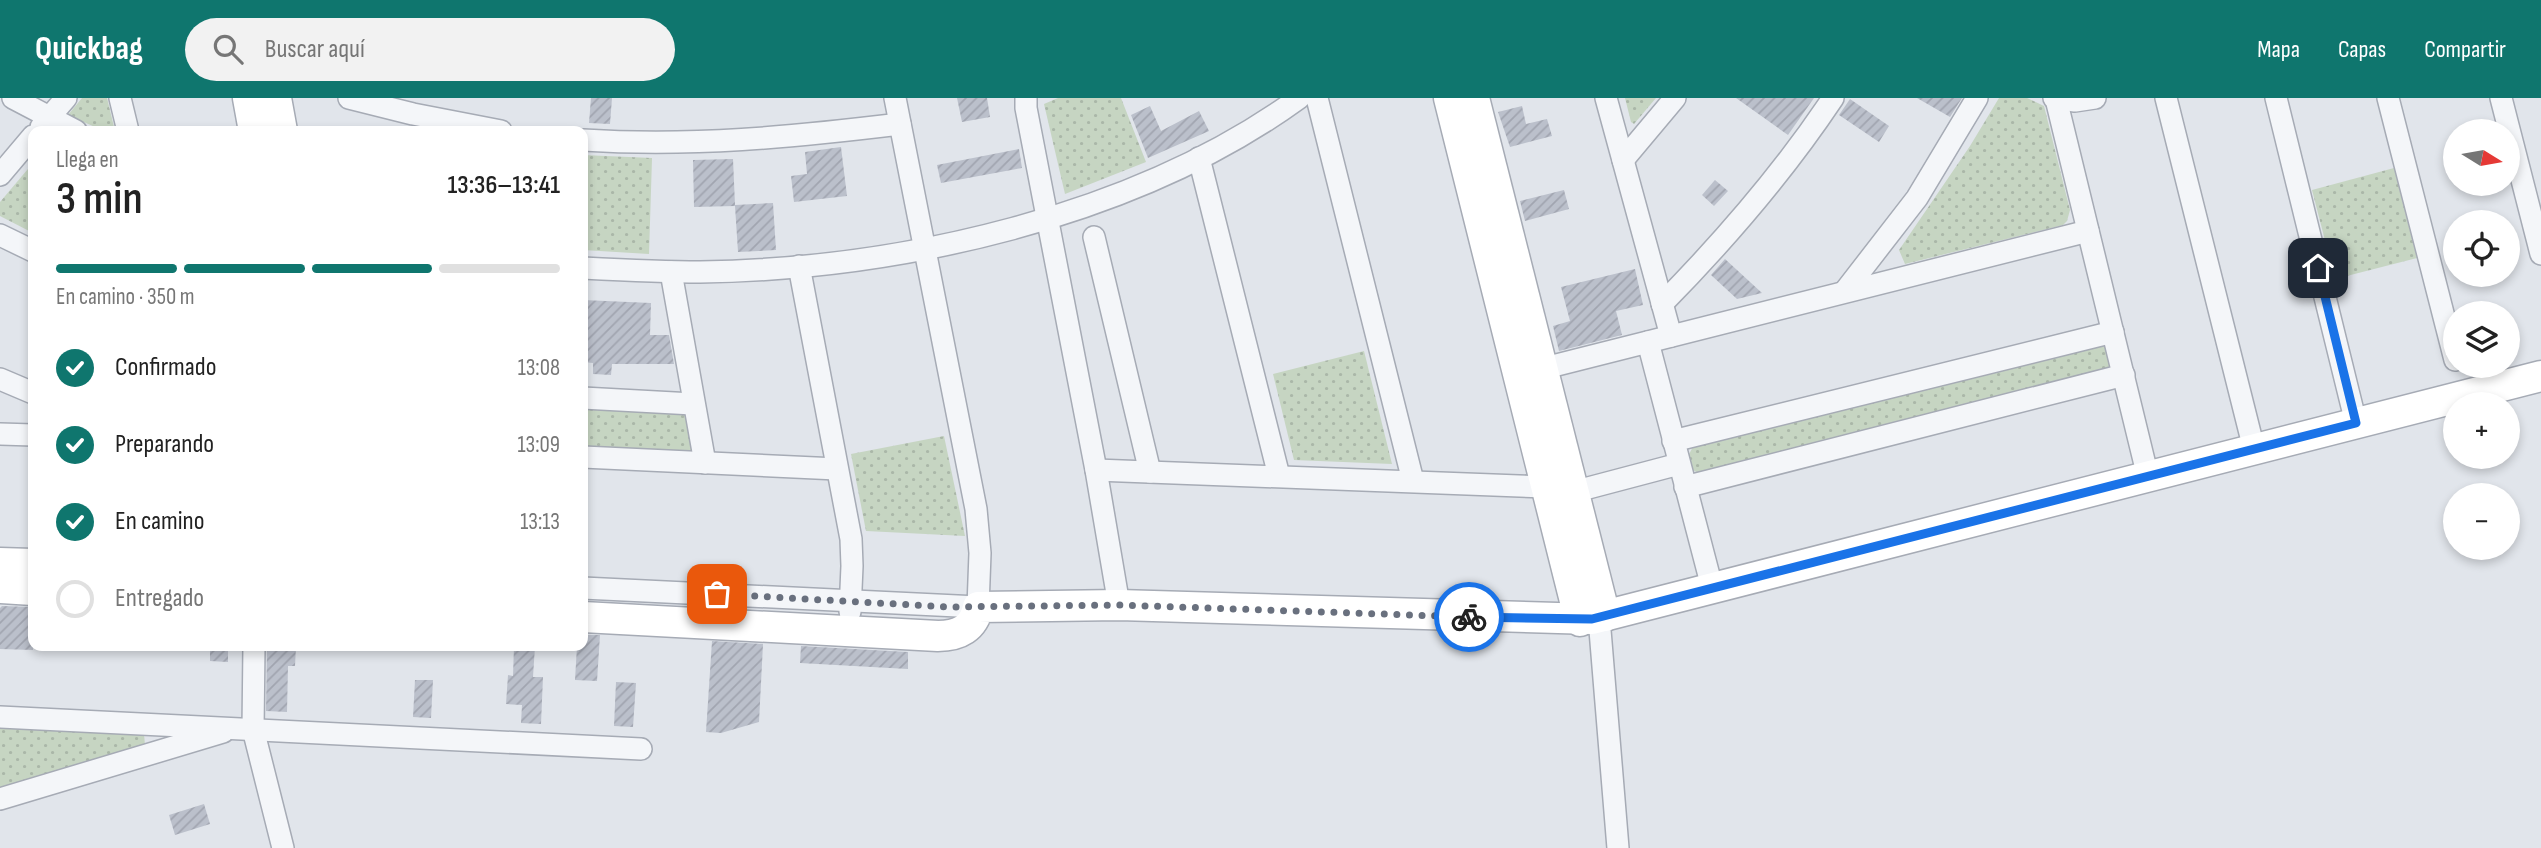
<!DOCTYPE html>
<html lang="es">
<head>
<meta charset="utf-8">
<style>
  :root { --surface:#fff; --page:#f2f2f2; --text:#222; --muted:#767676; --line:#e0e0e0; --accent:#0f766e }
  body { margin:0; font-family:"Sofia Sans Condensed",sans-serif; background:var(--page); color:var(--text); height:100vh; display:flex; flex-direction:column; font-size:26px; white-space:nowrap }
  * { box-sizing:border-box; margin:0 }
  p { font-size:23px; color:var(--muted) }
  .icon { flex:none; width:38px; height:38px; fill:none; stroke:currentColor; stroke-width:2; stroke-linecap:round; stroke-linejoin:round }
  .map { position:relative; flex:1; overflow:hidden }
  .details { position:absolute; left:28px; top:28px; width:560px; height:525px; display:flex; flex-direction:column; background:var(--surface); border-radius:14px; box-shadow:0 4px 10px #0003 }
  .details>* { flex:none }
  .needle { width:46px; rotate:101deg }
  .fabs { position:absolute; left:2443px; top:21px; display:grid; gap:14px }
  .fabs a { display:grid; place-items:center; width:77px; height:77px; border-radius:50%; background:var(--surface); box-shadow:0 4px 10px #0003; font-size:35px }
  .pin { position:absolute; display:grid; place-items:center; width:60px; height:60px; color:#fff; margin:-30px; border-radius:14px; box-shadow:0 4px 10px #0006 }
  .courier { position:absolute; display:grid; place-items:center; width:70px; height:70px; margin:-35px; border:5px solid #1a73e8; border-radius:50%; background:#fff; color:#222; box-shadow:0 2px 9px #0007 }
  .headline em { font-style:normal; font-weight:600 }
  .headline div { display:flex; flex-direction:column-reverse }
  .headline { display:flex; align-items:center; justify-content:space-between; height:119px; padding:0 28px }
  h1 { font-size:46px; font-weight:600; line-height:52px }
  .bar { display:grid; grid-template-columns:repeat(4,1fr); gap:10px 7px; align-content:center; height:84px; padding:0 28px }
  .bar i { height:9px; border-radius:5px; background:var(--line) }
  .bar .selected { background:var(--accent) }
  .bar p { grid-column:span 4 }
  ol { padding:0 28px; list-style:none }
  li { display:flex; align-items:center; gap:21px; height:77px }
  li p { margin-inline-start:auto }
  li .icon { padding:7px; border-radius:50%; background:var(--accent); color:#fff; stroke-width:4 }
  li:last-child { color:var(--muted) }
  li i { width:38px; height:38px; border:4px solid var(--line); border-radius:50% }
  header { display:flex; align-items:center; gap:42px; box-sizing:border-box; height:98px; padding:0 35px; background:var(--accent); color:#fff }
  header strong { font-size:33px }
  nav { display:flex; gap:38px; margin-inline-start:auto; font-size:24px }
  .search { width:490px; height:63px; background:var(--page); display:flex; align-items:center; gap:18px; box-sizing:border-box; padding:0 24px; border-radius:38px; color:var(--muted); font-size:26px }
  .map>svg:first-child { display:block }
</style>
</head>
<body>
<header>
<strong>Quickbag</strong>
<div class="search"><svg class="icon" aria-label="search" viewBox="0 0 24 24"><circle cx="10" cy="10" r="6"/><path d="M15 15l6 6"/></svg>Buscar aquí</div>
<nav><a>Mapa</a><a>Capas</a><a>Compartir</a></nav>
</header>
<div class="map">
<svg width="2541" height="750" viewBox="0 0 2541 750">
  <defs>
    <pattern id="grass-dots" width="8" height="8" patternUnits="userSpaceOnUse" patternTransform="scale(1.75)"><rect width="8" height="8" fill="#c6d5c2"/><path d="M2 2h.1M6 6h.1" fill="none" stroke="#aab7a8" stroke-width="1.8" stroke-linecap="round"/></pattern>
    <pattern id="building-hatch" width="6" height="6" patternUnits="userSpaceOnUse" patternTransform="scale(1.75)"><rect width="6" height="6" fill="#bbc0cb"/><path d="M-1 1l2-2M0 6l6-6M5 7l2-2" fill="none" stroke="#a1a5b0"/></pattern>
  </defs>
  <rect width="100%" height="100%" fill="#e1e5eb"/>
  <!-- grass -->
  <g fill="url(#grass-dots)">
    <polygon points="82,0 107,0 115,33 104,33 68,17"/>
    <polygon points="1058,0 1121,0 1146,64 1065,96 1044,6"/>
    <polygon points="1625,0 1656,0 1634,26 1631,24"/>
    <polygon points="1999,0 2027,0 2044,8 2070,112 2067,123 2063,127 1905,166 1899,152 1970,48"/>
    <polygon points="583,57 652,60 649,156 583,152"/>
    <polygon points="33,65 33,135 0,118 0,104"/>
    <polygon points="2394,70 2417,160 2335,181 2312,92"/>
    <polygon points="2100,246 2110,252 2112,264 2106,273 1702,377 1691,371 1688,358 1694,347"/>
    <polygon points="1364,253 1392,366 1294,362 1273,276"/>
    <polygon points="583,306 687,313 695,357 583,351"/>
    <polygon points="944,338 965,438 866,433 851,356"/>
    <polygon points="0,629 144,636 145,647 0,691"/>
  </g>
  <!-- building -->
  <g fill="url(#building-hatch)">
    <polygon points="591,0 612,0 610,26 589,25"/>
    <polygon points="957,0 987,0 990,19 962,24"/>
    <polygon points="1736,0 1814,0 1788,37"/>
    <polygon points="1917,0 1962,0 1950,19"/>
    <polygon points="1850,1 1889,28 1879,44 1839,17"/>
    <polygon points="1150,8 1161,33 1199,13 1209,33 1148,60 1131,17"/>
    <polygon points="1522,8 1526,26 1547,21 1552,38 1510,49 1498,14"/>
    <polygon points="841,49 847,98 794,104 791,78 807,76 805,54"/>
    <polygon points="1019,51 1022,70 941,85 937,67"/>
    <polygon points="733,61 735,107 773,105 776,152 738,154 735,108 694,109 693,62"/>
    <polygon points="1715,82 1728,93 1714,108 1702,97"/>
    <polygon points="1564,92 1569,111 1525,123 1520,103"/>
    <polygon points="1725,161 1762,195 1737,201 1711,177"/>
    <polygon points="1635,171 1643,207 1616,213 1622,237 1559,253 1553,228 1570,223 1561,189"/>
    <polygon points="583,202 651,205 650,237 669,237 674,266 612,266 611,277 593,276 593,265 583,264"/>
    <polygon points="2,508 33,509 33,552 0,551 0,510"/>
    <polygon points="583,537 600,537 597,583 575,582 577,548 583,548"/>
    <polygon points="712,543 763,546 759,624 721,635 706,634"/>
    <polygon points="210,548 228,548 228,564 210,563"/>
    <polygon points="267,548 296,548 295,568 288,568 287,614 266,613"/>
    <polygon points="514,548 535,548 533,579 543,579 541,626 521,625 522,607 506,606 508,577 513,578"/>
    <polygon points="801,548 908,554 908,571 800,565"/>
    <polygon points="415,582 433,582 431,620 413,619"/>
    <polygon points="616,584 636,585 633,629 614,628"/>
    <polygon points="204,706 210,726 175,737 169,717"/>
  </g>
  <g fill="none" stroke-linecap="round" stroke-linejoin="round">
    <defs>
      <g id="street">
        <polyline points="13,0 76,33"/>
        <polyline points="120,0 128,33"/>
        <polyline points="349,0 413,16 501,33"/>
        <polyline points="1026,0 1026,10 1096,372 1119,507"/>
        <polyline points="1317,0 1413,383"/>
        <polyline points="1606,0 1671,238"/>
        <polyline points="2054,0 2075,3 2095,0"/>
        <polyline points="2166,0 2254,351"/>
        <polyline points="2276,0 2356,325"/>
        <polyline points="2388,0 2455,262"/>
        <polyline points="2501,0 2541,156"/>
        <polyline points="2056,1 2148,379"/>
        <polyline points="41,29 66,0"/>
        <path d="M583,42C692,49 792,39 900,26"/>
        <polyline points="1199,60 1279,378"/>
        <polyline points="1623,62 1675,0"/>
        <polyline points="0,77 33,38"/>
        <polyline points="0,137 33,153"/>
        <polyline points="1094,139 1150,374"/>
        <polyline points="799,168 851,441 852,468 850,514"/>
        <path d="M583,170C622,172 661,174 700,174C900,171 1135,119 1299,0"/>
        <polyline points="671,174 705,365"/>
        <polyline points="1845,193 1917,100 1977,0"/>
        <path d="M1662,206C1725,142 1783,75 1833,0"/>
        <polyline points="1648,244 1712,489"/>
        <polyline points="1529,274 2088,133"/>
        <polyline points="0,281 33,295"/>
        <polyline points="583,300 693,306"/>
        <polyline points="0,336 33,337"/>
        <polyline points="1673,343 2113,234"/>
        <polyline points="583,359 837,371"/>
        <polyline points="1096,372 1547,389 1573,394 1679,366"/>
        <polyline points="1685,389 2124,277"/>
        <polyline points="583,490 978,509 980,455 976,411 895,0"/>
        <polyline points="1599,520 1618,750"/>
        <polyline points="254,548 253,631 283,750"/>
        <polyline points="0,619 641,651"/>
        <polyline points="0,701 223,634"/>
      </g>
      <g id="secondary">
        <polyline points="248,0 254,33"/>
        <polyline points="276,0 282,33"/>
        <polyline points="1449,0 1580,523"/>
        <polyline points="1474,0 1605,518"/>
        <polyline points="0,465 33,466"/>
        <polyline points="0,490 33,492"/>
        <path d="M583,519L938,538C959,538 974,530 978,509L1119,507L1592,521L2541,278"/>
      </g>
    </defs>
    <!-- street casing -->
    <use href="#street" stroke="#a6abb5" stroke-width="24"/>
    <!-- secondary casing -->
    <use href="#secondary" stroke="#a6abb5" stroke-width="33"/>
    <!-- street -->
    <use href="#street" stroke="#f4f6f9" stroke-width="21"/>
    <!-- secondary -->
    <use href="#secondary" stroke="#fff" stroke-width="30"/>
  </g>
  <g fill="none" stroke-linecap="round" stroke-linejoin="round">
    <!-- done -->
    <polyline stroke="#69707e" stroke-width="7" stroke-dasharray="0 12.6" points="717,496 949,509 1119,507 1469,519"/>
    <!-- route -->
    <polyline stroke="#1a73e8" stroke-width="9" points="1469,519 1592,521 2356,325 2318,170"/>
  </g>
</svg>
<div class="fabs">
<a><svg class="needle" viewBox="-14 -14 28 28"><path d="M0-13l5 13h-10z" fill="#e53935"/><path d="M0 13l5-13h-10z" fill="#767676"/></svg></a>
<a><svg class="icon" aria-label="locate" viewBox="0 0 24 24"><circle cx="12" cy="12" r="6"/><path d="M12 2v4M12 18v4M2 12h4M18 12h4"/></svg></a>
<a><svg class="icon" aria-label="layers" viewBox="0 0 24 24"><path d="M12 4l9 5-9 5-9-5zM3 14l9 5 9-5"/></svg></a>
<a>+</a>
<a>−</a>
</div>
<div class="pin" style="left:717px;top:496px;background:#ea580c"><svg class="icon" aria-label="bag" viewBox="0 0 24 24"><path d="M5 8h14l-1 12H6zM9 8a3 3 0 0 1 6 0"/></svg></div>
<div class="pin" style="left:2318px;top:170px;background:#1f2937"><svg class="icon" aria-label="home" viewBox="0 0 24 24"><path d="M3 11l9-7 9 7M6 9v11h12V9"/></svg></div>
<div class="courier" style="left:1469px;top:519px"><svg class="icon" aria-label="bike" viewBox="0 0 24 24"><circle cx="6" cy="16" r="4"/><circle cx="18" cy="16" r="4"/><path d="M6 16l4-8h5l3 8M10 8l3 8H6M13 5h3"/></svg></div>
<section class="details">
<div class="headline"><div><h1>3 min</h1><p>Llega en</p></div><em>13:36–13:41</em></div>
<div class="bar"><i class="selected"></i><i class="selected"></i><i class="selected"></i><i></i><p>En camino · 350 m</p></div>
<ol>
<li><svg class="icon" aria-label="check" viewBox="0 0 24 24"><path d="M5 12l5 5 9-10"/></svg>Confirmado<p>13:08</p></li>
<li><svg class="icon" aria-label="check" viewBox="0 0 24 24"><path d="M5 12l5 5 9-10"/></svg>Preparando<p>13:09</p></li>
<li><svg class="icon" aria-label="check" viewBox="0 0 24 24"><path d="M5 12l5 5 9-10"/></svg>En camino<p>13:13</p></li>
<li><i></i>Entregado</li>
</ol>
</section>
</div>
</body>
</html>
